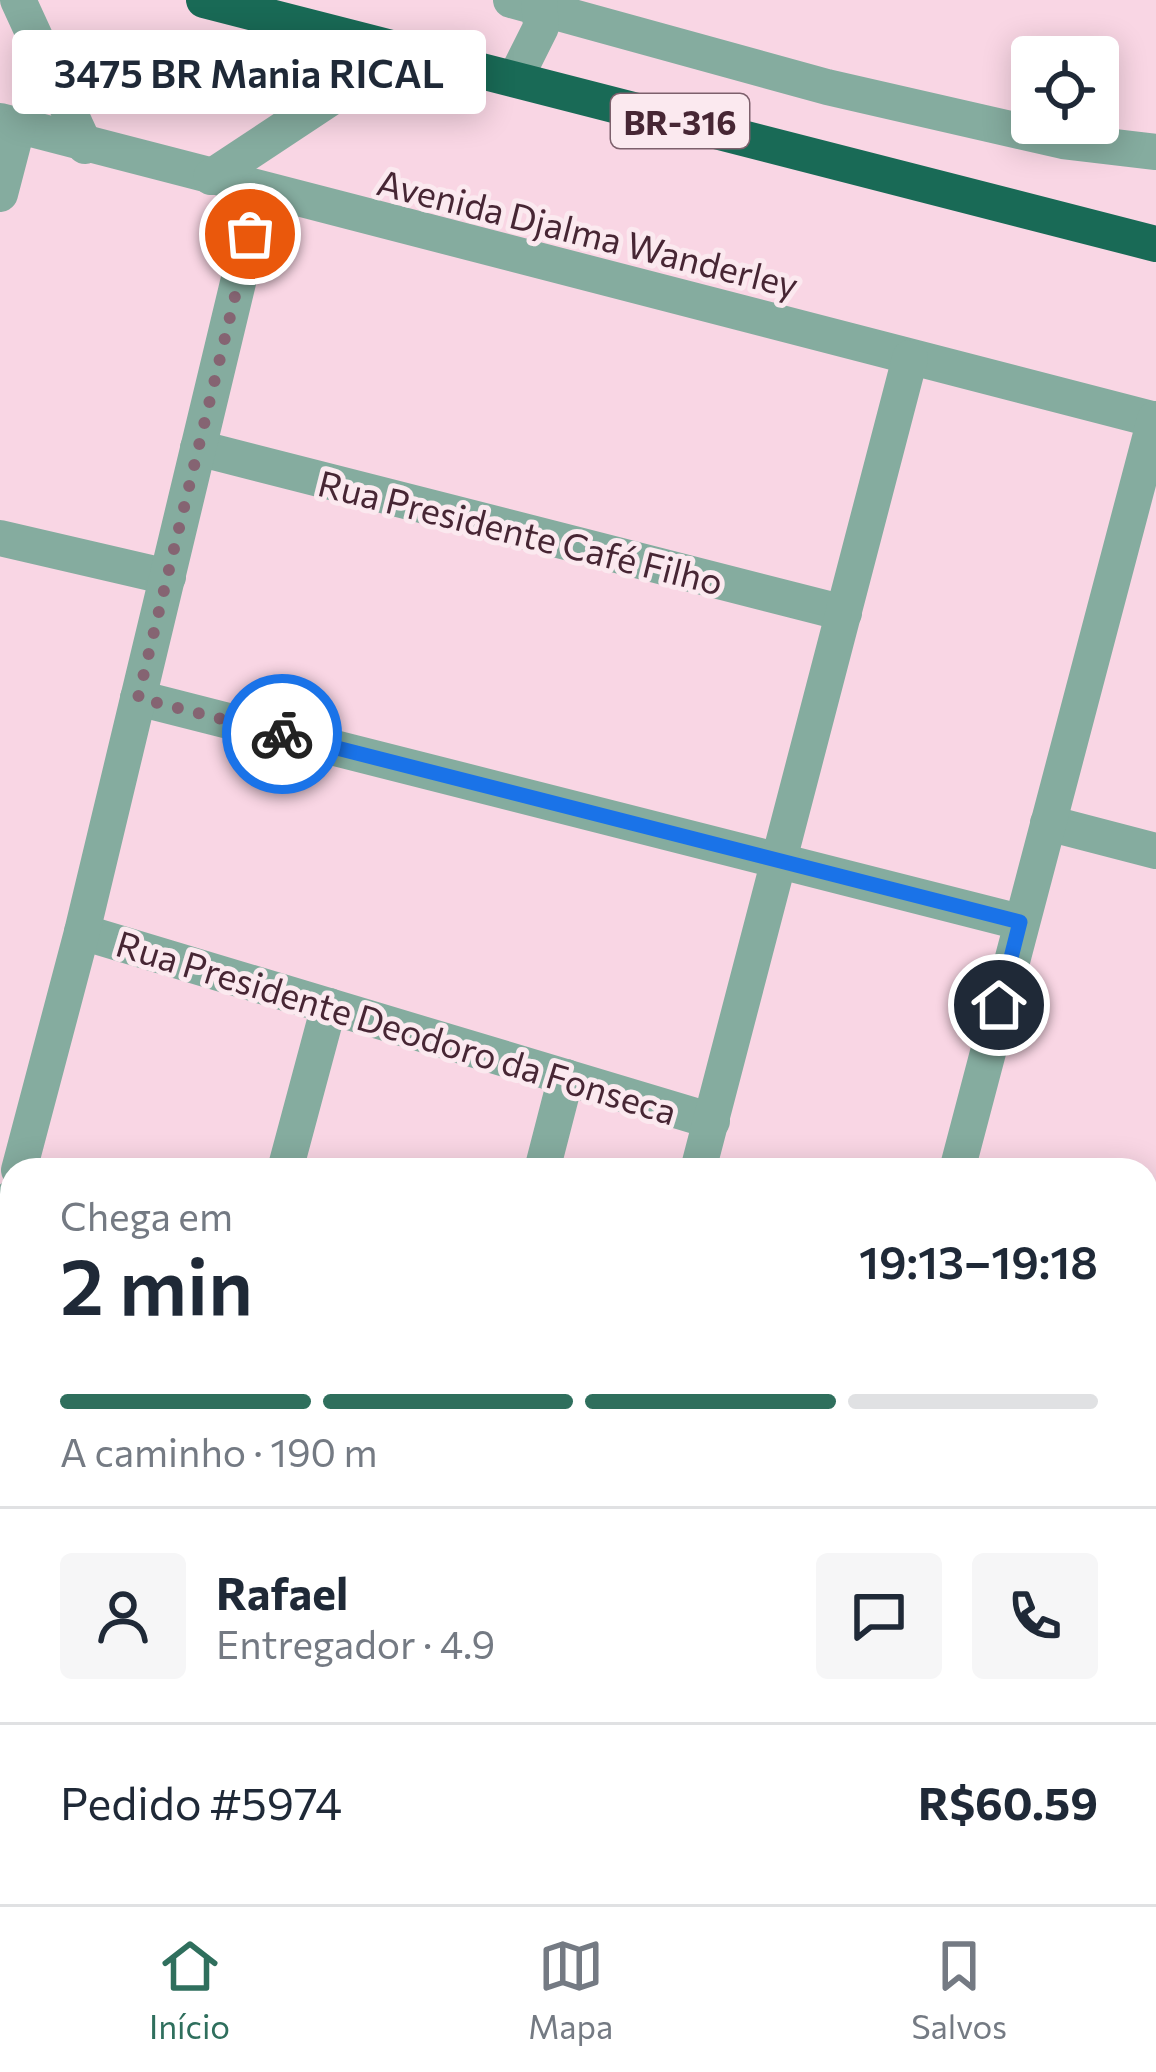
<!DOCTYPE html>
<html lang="pt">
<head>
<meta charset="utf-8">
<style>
  :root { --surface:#fff; --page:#f6f6f7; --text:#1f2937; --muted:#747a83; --line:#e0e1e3; --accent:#2f6f5d }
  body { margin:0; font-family:Commissioner,sans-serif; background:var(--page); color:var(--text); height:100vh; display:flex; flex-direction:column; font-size:45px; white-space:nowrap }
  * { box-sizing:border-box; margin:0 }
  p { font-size:39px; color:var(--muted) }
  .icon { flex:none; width:66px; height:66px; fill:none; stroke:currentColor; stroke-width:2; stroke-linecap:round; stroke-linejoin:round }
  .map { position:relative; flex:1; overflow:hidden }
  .drawer { position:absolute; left:0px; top:1158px; width:1158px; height:747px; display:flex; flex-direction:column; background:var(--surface); border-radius:36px 36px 0 0; box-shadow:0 6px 30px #0003 }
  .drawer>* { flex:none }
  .controls { position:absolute; left:1011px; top:36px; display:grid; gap:24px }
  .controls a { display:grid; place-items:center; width:108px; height:108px; border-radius:12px; background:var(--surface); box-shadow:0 6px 30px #0003; font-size:60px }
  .pin { position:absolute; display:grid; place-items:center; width:102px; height:102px; color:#fff; margin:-51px; border:6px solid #fff; border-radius:50%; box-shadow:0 3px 12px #0007 }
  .courier { position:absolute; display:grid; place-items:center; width:120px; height:120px; margin:-60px; border:9px solid #1a73e8; border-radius:50%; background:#fff; color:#222; box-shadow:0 3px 15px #0007 }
  .bubble { position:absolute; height:84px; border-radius:12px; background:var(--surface); box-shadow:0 6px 30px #0003; font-size:39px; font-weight:600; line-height:84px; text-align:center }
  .summary em { font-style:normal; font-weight:600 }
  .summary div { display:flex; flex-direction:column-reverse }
  .summary { display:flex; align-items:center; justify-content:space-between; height:204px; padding:0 60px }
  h1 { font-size:78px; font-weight:600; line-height:90px }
  .bar { display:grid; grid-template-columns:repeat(4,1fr); gap:18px 12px; align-content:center; height:144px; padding:0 60px }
  .bar i { height:15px; border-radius:9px; background:var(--line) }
  .bar .on { background:var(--accent) }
  .bar p { grid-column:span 4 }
  .line { display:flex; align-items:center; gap:30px; padding:0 60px; border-top:3px solid var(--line) }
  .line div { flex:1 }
  .round { display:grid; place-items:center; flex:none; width:126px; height:126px; border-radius:12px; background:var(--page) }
  .tabs { display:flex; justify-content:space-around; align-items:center; height:168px; border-top:3px solid var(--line); background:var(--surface); font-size:33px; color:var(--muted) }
  .tabs a { display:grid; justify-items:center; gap:6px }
  .tabs .on { color:var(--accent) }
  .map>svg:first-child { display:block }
</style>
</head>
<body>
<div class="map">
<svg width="1156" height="1904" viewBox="0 0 1156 1904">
  <rect width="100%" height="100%" fill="#f9d6e4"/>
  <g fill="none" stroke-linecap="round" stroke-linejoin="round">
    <!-- minor -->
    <g stroke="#85ac9f" stroke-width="36">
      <polyline points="18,0 85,146"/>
      <polyline points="511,0 827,87 1063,141 1156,152"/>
      <polyline points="515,79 541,27 539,0"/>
      <polyline points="0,121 1156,420"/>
      <polyline points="211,177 400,52"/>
      <polyline points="0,194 18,125"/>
      <polyline points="198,448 844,613"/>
      <polyline points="0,538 168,577"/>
      <polyline points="138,698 1020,922"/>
      <polyline points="1048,823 1156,851"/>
      <polyline points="82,932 712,1121"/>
      <polyline points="19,1170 82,932 260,191"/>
      <polyline points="285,1170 329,1006"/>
      <polyline points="542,1170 566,1077"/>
      <polyline points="698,1170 910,358"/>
      <polyline points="957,1170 1155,419"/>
      <polyline points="0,1244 12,1198"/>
      <polyline points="0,1385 12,1388"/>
      <polyline points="1146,1476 1156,1437"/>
      <polyline points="1146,1663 1156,1666"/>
      <polyline points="586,1893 628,1904"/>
      <polyline points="91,1904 94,1893"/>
      <polyline points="356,1904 359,1893"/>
      <polyline points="1035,1904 1038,1893"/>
    </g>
    <!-- highway -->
    <polyline stroke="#196a56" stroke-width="36" points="204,0 1156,244"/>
  </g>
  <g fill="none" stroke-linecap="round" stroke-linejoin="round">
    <!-- done -->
    <polyline stroke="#856472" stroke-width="12" stroke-dasharray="0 21.6" points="250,234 138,698 282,734"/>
    <!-- route -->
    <polyline stroke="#1a73e8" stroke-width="15" points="282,734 1020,922 999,1005"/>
  </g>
  <g text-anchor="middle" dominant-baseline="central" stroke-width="10" stroke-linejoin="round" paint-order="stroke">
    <!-- shield labels -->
    <rect fill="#fbe9ef" stroke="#7d606c" stroke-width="3" x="611" y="94" width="138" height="54" rx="9"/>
    <g font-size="33" font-weight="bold" fill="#472634">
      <text x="680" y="121">BR-316</text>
    </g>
    <!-- street labels -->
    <g font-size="36" fill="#472634" stroke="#fbe9ef">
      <text transform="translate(588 232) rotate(14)">Avenida Djalma Wanderley</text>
      <text transform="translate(521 531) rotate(14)">Rua Presidente Café Filho</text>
      <text transform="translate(397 1026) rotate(17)">Rua Presidente Deodoro da Fonseca</text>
    </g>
  </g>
</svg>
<div class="controls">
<a><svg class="icon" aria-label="locate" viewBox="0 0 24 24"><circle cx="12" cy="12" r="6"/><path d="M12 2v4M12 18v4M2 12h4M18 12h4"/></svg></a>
</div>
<div class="pin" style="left:250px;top:234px;background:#ea580c"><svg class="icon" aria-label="bag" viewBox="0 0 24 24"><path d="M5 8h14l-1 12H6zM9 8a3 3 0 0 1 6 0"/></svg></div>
<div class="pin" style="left:999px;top:1005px;background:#1f2937"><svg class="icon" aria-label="home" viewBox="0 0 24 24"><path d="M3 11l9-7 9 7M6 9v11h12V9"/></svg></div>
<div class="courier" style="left:282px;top:734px"><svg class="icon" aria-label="bike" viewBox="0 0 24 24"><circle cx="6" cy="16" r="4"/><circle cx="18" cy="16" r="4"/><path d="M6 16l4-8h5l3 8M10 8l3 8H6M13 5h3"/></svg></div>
<div class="bubble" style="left:12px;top:30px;width:474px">3475 BR Mania RICAL</div>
<section class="drawer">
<div class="summary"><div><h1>2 min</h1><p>Chega em</p></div><em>19:13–19:18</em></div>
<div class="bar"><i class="on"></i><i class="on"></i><i class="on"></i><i></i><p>A caminho · 190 m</p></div>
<div class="line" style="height:216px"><a class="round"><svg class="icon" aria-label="person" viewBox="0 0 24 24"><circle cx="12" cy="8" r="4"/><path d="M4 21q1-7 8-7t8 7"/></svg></a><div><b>Rafael</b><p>Entregador · 4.9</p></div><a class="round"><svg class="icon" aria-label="chat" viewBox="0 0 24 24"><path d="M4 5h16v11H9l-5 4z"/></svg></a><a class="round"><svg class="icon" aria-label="phone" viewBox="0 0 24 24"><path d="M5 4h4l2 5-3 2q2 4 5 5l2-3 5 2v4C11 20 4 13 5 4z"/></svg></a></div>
<div class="line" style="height:156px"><div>Pedido #5974</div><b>R$60.59</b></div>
</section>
</div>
<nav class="tabs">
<a class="on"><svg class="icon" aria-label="home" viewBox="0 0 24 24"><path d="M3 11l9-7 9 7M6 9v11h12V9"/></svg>Início</a>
<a><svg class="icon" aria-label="map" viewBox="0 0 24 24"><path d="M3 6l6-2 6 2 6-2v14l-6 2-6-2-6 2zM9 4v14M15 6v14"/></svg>Mapa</a>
<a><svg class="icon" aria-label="saved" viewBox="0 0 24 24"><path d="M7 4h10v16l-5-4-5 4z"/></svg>Salvos</a>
</nav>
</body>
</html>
